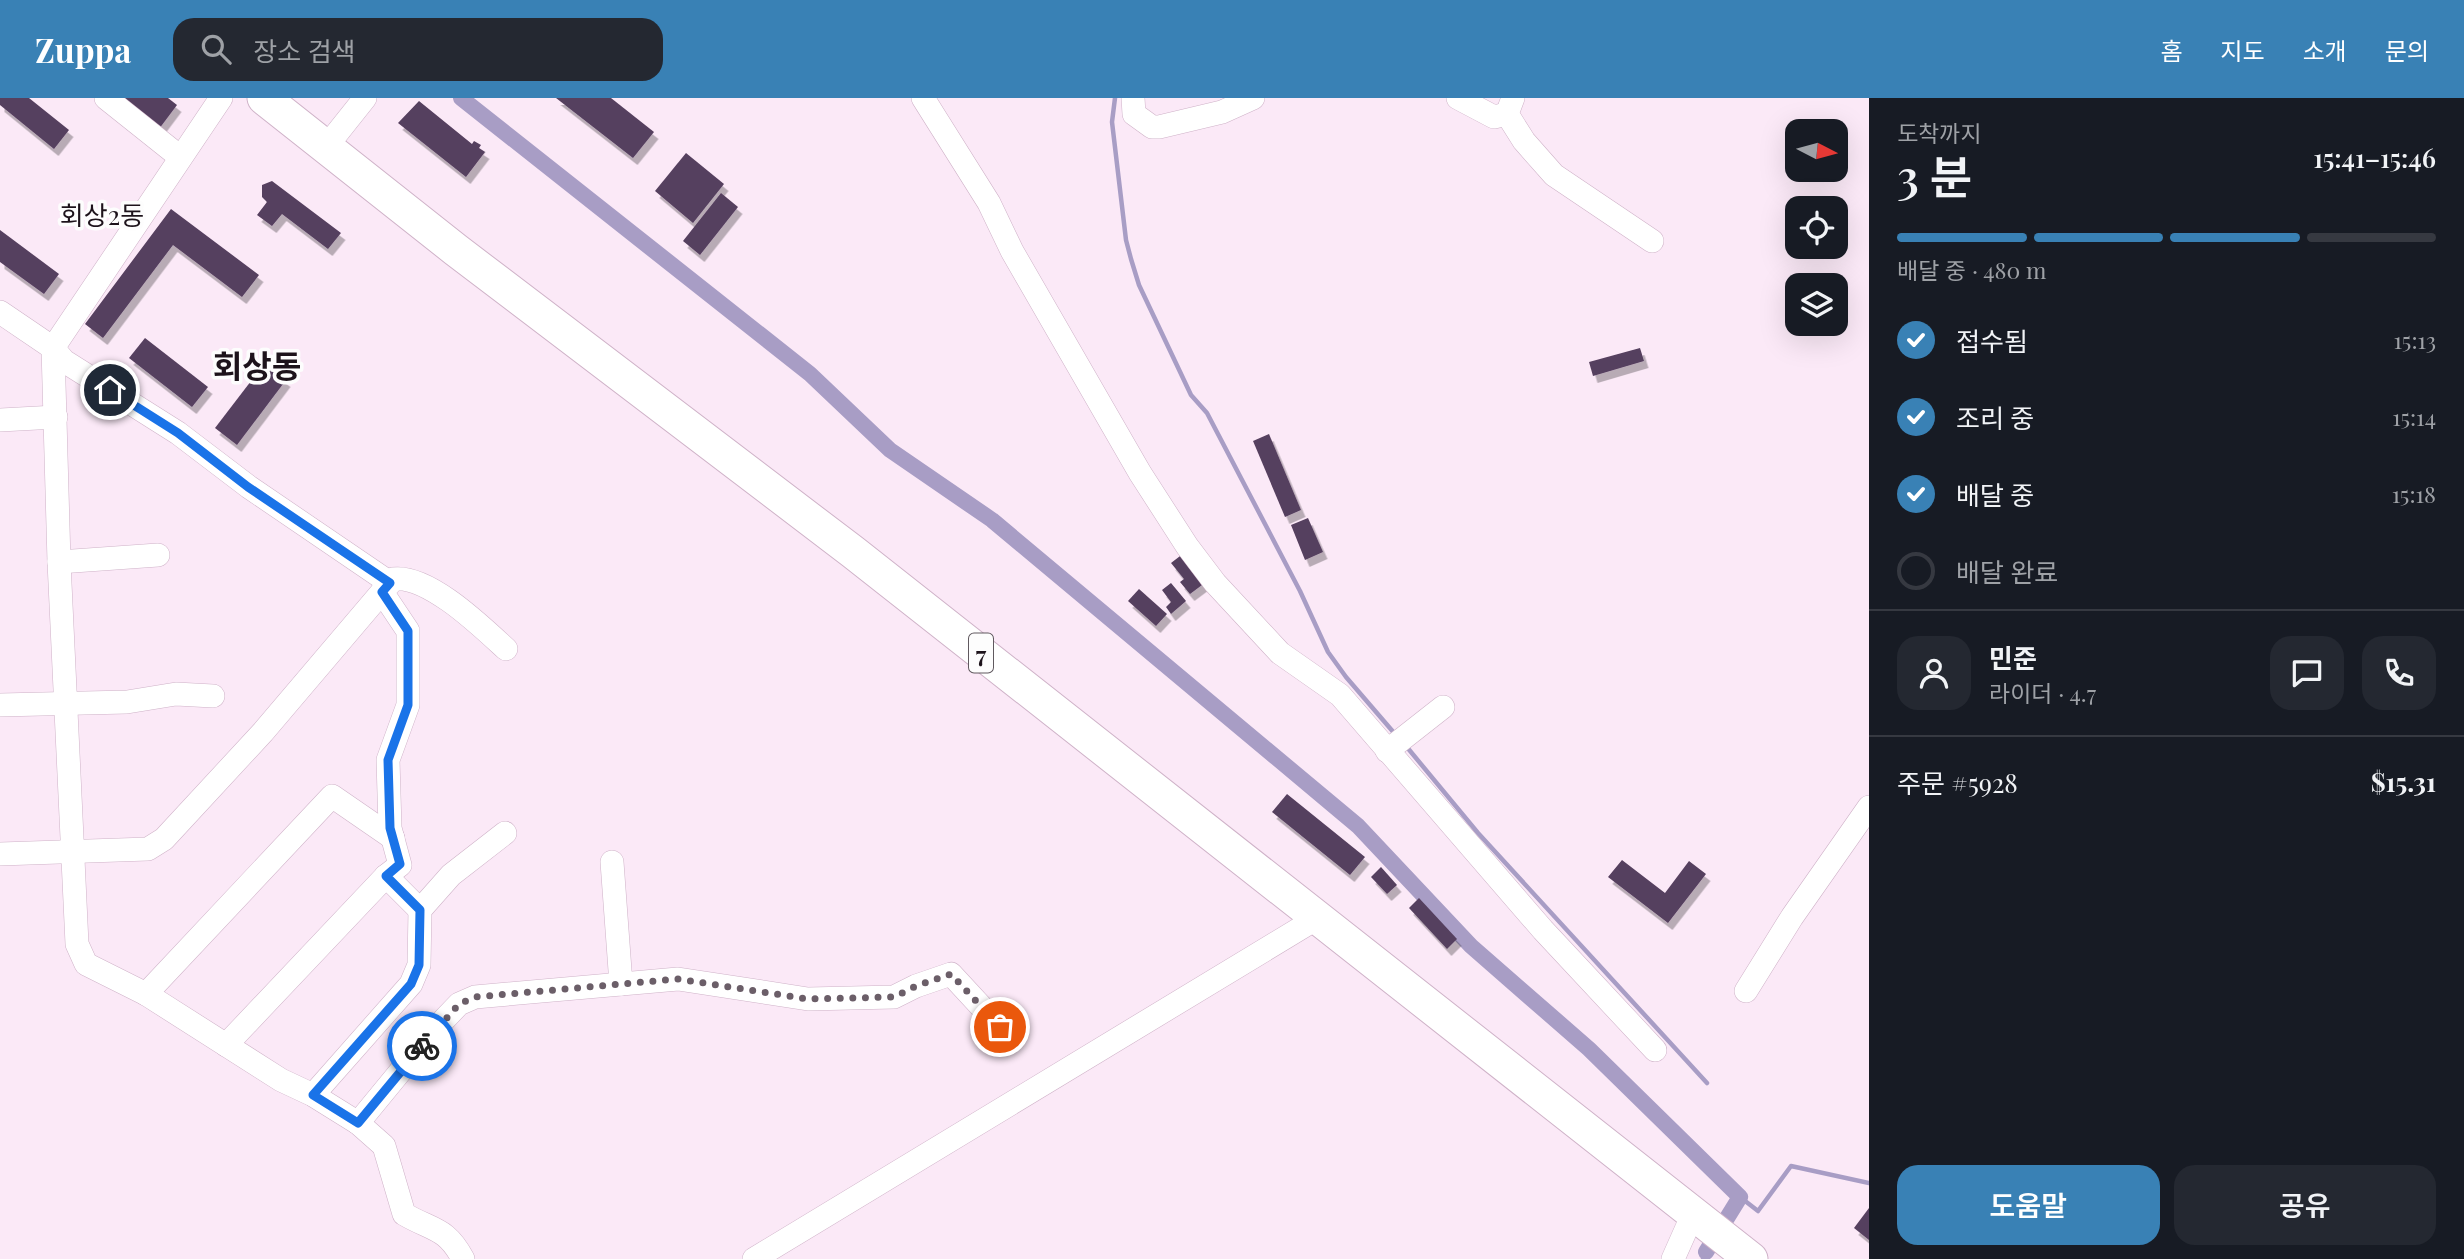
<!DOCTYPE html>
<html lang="ko">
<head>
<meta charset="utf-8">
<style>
  :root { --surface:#171b24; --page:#242831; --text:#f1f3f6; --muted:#9ea1a6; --line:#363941; --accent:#3981b5 }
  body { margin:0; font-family:"Playfair Display","Noto Sans KR",serif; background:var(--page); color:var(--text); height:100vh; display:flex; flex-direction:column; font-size:26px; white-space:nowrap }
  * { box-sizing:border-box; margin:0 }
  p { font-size:23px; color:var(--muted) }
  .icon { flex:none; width:38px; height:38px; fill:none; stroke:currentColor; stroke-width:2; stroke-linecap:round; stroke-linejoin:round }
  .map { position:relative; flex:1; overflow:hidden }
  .drawer { display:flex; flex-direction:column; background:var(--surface); width:595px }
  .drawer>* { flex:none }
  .needle { width:46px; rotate:96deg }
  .controls { position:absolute; left:1785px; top:21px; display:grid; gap:14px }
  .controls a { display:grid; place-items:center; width:63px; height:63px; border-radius:14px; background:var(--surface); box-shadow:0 7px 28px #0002; font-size:35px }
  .pin { position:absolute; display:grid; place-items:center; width:60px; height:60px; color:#fff; margin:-30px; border:4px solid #fff; border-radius:50%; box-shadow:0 2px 7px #0007 }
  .courier { position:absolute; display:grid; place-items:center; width:70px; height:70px; margin:-35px; border:5px solid #1a73e8; border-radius:50%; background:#fff; color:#222; box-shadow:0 2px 9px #0007 }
  .overview em { font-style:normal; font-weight:600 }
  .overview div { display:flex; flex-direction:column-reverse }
  .overview { display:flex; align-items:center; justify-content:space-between; height:119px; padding:0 28px }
  h1 { font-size:46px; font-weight:600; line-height:52px }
  .bar { display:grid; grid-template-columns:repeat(4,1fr); gap:10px 7px; align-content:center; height:84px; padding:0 28px }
  .bar i { height:9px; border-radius:5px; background:var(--line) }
  .bar .active { background:var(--accent) }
  .bar p { grid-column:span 4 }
  .line { display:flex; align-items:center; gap:18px; padding:0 28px; border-top:2px solid var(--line) }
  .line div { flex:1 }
  .round { display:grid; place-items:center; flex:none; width:74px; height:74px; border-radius:21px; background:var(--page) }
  ol { padding:0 28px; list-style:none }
  li { display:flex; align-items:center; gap:21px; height:77px }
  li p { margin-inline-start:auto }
  li .icon { padding:7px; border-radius:50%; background:var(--accent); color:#fff; stroke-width:4 }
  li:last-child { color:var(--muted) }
  li i { width:38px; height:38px; border:4px solid var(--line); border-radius:50% }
  .button { display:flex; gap:14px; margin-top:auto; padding:14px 28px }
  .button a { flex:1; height:80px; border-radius:21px; background:var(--accent); color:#fff; font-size:28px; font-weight:600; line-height:80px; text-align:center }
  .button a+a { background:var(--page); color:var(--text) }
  header { display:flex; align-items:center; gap:42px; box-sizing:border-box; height:98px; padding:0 35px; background:var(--accent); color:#fff }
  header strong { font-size:33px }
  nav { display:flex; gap:38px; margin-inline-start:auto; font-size:24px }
  .search { width:490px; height:63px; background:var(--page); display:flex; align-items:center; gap:18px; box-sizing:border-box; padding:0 24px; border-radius:21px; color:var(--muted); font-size:26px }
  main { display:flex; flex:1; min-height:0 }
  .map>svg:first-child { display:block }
</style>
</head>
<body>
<header>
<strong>Zuppa</strong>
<div class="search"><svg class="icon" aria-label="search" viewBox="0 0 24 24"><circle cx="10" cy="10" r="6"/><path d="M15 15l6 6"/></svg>장소 검색</div>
<nav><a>홈</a><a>지도</a><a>소개</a><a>문의</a></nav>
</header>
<main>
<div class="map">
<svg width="1869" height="1161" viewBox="0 0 1869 1161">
  <defs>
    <filter id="shadow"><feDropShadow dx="4.5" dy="7" stdDeviation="0" flood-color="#0004"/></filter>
  </defs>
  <rect width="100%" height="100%" fill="#fbe9f7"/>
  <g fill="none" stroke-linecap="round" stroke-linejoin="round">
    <!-- stream -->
    <g stroke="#a89dc5" stroke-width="4.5">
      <polyline points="1115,0 1112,24 1126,142 1131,161 1139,187 1191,297 1207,315 1300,493 1328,554 1346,579 1395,636"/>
      <polyline points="1406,648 1478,735 1707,985"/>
      <polyline points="1740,1099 1758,1113 1791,1068 1869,1085"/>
      <polyline points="1703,1161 1706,1154"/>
    </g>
    <!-- canal -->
    <polyline stroke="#a89dc5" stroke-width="16" points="461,0 810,276 890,352 992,422 1358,728 1471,848 1589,951 1740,1099 1706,1154"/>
  </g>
  <!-- building -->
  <g fill="#553f5e" filter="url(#shadow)">
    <polygon points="0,0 29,0 69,32 54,51 0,7"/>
    <polygon points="120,0 168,0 177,7 159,31"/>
    <polygon points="556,0 611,0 654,34 633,60"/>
    <polygon points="419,3 472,46 474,43 481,47 479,50 485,54 466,79 398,25"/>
    <polygon points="686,55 724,86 693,125 655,93"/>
    <polygon points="272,83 341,135 328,151 282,116 272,128 257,117 267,104 262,99 262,87"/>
    <polygon points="721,95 738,109 700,157 683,143"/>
    <polygon points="171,111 259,177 242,199 173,147 103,240 85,226"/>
    <polygon points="0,132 59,176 44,196 0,164"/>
    <polygon points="145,240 208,289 192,309 129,260"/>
    <polygon points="1640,250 1644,263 1593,278 1589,264"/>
    <polygon points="264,266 286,282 237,347 215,330"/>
    <polygon points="1269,336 1301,412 1285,419 1253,343"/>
    <polygon points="1308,420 1323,454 1305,462 1291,427"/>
    <polygon points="1184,455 1206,484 1190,496 1180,484 1184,481 1171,465"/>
    <polygon points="1171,485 1186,503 1171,516 1166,509 1171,504 1162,492"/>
    <polygon points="1139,491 1167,516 1156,528 1128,503"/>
    <polygon points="1287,696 1365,759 1350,777 1272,714"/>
    <polygon points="1622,762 1665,795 1689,763 1706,776 1668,825 1608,779"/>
    <polygon points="1381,769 1397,787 1387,796 1371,779"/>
    <polygon points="1419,800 1457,841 1447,851 1409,810"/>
    <polygon points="1869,1110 1869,1142 1854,1130"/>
  </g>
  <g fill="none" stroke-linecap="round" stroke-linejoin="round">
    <defs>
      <g id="minor">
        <polyline points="106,0 180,59"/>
        <path d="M221,0L53,250L59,464L77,846L86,866L146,896L281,982L313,997L358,1025L384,1048L404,1116C433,1133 446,1129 463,1161"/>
        <polyline points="923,0 989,105 1012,153 1140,375 1187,448 1215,485 1280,555 1340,597 1543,832 1655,952"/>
        <polyline points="1133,0 1134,16 1152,29 1159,29 1222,14 1253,0"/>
        <polyline points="1458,0 1494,19 1507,16"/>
        <polyline points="1513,0 1507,16 1524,43 1554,77 1652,143"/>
        <polyline points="326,49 365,0"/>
        <polyline points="0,214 53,250 64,263 178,335 249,389 390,485"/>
        <polyline points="0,322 56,319"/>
        <polyline points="59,464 158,457"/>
        <polyline points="0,607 127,604 176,596 213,598"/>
        <polyline points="1387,653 1443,609"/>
        <path d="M0,756L148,751L164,741L263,634L393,481C428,476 482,529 506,551"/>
        <polyline points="612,764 621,886"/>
        <polyline points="386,778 420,812"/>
        <polyline points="1746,893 1792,819 1869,709"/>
        <polyline points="146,896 332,698 393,740"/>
        <polyline points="226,947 386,778 400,767 390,730 388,662 408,607 408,533 382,494"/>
        <polyline points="313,997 411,886 419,867 420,812 451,777 505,735"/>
        <polyline points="358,1025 436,930 459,906 475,899 678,881 808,901 894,899 916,888 951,876 1000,929"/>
        <polyline points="754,1161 1319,819"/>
        <polyline points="1673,1161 1693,1116"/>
      </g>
      <polyline id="highway" points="264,0 456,152 853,454 1751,1161"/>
    </defs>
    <!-- minor casing -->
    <use href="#minor" stroke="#cfb2c8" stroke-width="24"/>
    <!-- highway casing -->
    <use href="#highway" stroke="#cfb2c8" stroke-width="35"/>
    <!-- minor -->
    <use href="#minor" stroke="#fff" stroke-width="23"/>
    <!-- highway -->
    <use href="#highway" stroke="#fff" stroke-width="33"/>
  </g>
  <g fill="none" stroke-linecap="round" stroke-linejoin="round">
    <!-- done -->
    <polyline stroke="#6b5e68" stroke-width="7" stroke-dasharray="0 12.6" points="422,948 459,906 475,899 678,881 808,901 894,899 916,888 951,876 1000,929"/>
    <!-- route -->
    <polyline stroke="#1a73e8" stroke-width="9" points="110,292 178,335 248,389 390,485 382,494 408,533 408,607 388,662 390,730 400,766 386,778 420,812 419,867 411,886 313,997 358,1025 422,948"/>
  </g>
  <g text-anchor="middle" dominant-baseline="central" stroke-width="7" stroke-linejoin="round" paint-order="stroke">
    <!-- shield labels -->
    <rect fill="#fdfdfd" stroke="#60595f" stroke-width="2" x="969" y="535.5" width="24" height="39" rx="5"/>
    <g font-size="23" font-weight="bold" fill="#1d131b">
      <text x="981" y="555">7</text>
    </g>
    <!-- neighbourhood labels -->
    <g font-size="26" fill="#1d131b" stroke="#fdfdfd">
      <text x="102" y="116">회상2동</text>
    </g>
    <!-- district labels -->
    <g font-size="32" font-weight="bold" fill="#1d131b" stroke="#fdfdfd">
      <text x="257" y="266">회상동</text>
    </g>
  </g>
</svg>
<div class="controls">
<a><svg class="needle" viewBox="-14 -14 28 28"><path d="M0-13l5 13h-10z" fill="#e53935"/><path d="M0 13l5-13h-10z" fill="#9ea1a6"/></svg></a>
<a><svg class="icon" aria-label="locate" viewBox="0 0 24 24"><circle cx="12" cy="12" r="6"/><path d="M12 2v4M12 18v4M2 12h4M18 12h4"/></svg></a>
<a><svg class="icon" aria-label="layers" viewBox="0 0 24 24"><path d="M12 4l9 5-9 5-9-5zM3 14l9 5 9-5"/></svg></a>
</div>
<div class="pin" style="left:1000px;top:929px;background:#ea580c"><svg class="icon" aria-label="bag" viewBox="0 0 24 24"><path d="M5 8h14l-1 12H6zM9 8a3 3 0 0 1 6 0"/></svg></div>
<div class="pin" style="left:110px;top:292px;background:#1f2937"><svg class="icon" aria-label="home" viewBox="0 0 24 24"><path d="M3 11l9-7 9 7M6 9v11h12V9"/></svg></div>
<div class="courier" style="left:422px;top:948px"><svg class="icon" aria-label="bike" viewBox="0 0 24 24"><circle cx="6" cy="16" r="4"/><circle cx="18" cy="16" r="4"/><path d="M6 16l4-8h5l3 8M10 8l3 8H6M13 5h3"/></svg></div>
</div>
<section class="drawer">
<div class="overview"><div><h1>3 분</h1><p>도착까지</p></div><em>15:41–15:46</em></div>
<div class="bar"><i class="active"></i><i class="active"></i><i class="active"></i><i></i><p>배달 중 · 480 m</p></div>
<ol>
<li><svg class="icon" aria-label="check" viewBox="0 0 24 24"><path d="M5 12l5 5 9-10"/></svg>접수됨<p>15:13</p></li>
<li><svg class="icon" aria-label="check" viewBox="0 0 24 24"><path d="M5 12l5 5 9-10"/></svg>조리 중<p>15:14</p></li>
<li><svg class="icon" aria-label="check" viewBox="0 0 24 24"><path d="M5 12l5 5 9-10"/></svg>배달 중<p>15:18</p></li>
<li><i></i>배달 완료</li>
</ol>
<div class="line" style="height:126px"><a class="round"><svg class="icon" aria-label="person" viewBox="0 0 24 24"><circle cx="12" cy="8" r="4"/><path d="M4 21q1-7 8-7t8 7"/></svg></a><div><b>민준</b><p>라이더 · 4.7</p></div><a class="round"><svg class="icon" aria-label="chat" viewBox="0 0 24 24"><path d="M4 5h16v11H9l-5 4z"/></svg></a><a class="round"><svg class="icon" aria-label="phone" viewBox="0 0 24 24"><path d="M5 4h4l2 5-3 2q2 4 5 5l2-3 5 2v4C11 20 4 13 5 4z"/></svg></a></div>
<div class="line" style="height:91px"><div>주문 #5928</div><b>$15.31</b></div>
<div class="button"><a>도움말</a><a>공유</a></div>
</section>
</main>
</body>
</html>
